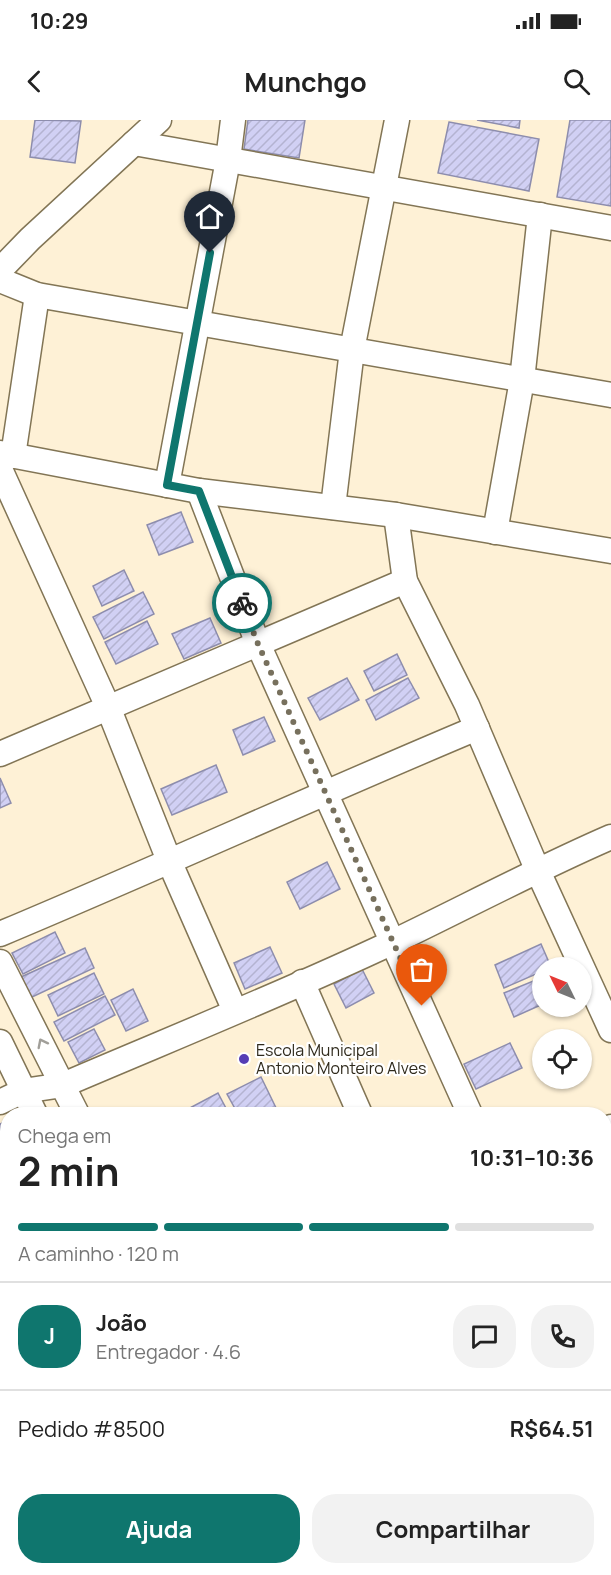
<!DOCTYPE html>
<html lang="pt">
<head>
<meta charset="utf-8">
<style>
  :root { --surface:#fff; --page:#f2f2f2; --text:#222; --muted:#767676; --line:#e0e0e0; --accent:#0f766e }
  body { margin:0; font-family:Manrope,sans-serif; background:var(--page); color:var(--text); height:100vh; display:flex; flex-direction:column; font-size:22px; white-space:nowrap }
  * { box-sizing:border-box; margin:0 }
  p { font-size:20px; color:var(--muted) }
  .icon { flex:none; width:33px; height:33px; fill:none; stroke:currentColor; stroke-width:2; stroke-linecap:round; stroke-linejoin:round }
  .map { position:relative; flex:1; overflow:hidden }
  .panel { position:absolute; left:0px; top:987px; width:612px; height:468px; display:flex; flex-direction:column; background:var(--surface); border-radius:24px 24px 0 0; box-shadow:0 2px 4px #0004 }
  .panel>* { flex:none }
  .needle { width:39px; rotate:313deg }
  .buttons { position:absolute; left:532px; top:837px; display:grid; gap:12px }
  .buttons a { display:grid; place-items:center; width:60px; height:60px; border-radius:50%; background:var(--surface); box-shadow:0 2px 4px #0004; font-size:30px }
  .pin { position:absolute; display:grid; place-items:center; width:51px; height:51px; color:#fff; margin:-62px -26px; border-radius:50% 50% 50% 0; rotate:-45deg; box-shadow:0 0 6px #0007 }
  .pin .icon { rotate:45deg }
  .courier { position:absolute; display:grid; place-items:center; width:60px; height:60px; margin:-30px; border:4px solid #0f766e; border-radius:50%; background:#fff; color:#222; box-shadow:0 2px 8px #0007 }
  .head em { font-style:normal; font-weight:700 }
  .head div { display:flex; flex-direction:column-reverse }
  .head { display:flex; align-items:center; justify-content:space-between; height:102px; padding:0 18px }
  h1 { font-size:39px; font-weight:700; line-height:45px }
  .bar { display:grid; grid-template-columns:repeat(4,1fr); gap:9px 6px; align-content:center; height:72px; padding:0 18px }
  .bar i { height:8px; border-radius:4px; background:var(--line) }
  .bar .active { background:var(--accent) }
  .bar p { grid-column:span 4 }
  .line { display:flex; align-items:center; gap:15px; padding:0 18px; border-top:2px solid var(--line) }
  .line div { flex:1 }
  .round { display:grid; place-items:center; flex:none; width:63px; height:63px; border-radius:24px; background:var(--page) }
  .action { display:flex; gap:12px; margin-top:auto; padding:12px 18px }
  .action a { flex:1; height:69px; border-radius:24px; background:var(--accent); color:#fff; font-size:24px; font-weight:700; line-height:69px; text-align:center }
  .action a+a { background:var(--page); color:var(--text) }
  .status { display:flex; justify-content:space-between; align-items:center; height:42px; padding:0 30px; background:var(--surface); direction:ltr }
  .status svg { height:16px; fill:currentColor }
  header { display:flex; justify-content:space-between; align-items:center; height:78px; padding:0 18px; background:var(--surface); font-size:27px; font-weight:700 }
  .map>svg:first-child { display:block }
</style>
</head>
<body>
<div class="status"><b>10:29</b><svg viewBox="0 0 49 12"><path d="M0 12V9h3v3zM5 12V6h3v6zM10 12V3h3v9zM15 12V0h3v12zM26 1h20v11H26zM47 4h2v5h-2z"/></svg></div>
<header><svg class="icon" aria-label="back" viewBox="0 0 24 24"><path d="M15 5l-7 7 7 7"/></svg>Munchgo<svg class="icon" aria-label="search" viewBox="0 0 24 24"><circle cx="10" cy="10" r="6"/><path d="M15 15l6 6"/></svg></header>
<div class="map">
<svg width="611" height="1455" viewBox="0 0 611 1455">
  <defs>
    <pattern id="park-dots" width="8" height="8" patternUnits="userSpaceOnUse" patternTransform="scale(1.5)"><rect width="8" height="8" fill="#ead9b4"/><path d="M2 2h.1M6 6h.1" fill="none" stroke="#c9ba9a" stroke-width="1.8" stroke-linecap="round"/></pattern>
    <pattern id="building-hatch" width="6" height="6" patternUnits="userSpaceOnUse" patternTransform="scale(1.5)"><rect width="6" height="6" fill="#d1d0f4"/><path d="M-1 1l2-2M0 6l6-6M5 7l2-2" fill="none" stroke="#b4b3d1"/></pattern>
  </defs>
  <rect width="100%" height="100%" fill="#fef1d6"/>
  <!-- park -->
  <polygon fill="url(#park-dots)" points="611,1331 611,1455 516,1455 513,1448 604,1448 605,1335"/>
  <!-- building -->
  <g fill="url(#building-hatch)" stroke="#8d8dad" stroke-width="1.5">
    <polygon points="35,0 81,1 75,43 30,37"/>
    <polygon points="248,0 305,0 299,38 244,29"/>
    <polygon points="477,0 520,0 519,8"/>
    <polygon points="570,0 611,0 611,86 557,77"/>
    <polygon points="449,2 539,19 529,71 438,53"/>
    <polygon points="181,392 193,422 159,435 147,405"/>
    <polygon points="124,450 134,471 102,486 93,466"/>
    <polygon points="143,472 154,494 104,519 93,497"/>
    <polygon points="210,498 221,523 184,539 172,514"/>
    <polygon points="147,501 158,524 116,544 105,522"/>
    <polygon points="397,534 407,555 374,571 364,551"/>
    <polygon points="347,558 359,580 320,600 308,578"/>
    <polygon points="408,558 419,578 376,600 366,580"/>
    <polygon points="264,597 275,621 243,635 233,610"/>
    <polygon points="216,645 227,672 172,695 161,669"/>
    <polygon points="0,658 11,683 0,688"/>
    <polygon points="327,742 340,769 300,789 287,762"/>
    <polygon points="55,812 65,833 23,854 12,833"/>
    <polygon points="541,824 551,847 543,848 543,851 504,868 495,845"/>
    <polygon points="270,827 282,853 245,869 234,843"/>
    <polygon points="85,828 94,848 30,878 21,857"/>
    <polygon points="362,849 374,873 346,888 334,864"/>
    <polygon points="94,853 104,874 58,896 48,875"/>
    <polygon points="543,857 543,884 514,897 504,873"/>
    <polygon points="133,869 148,901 126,911 111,880"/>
    <polygon points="105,876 115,895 64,921 54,902"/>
    <polygon points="94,909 105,930 79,943 68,922"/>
    <polygon points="510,923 522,948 476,969 464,944"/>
    <polygon points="261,957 279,994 238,994 227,974"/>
    <polygon points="218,973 229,994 189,994 186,990"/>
    <polygon points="8,1000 8,1039 0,1043 0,1004"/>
    <polygon points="611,1029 611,1066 604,1069 604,1033"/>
    <polygon points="8,1045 8,1069 0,1054 0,1049"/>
    <polygon points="2,1118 8,1128 8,1152 0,1156 0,1120"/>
    <polygon points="609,1151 611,1176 604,1179 604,1153"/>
    <polygon points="8,1159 8,1193 0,1196 0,1162"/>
    <polygon points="8,1204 8,1237 0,1241 0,1207"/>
    <polygon points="377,1448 380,1448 384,1455 361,1455"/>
    <polygon points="383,1448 408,1448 412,1455 387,1455"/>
    <polygon points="413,1448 436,1448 440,1455 417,1455"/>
    <polygon points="444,1448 470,1448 473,1455 447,1455"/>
  </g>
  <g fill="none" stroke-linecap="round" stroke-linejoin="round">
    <defs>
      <g id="minor">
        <polyline points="134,23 611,108"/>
        <polyline points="0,150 30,119 159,0"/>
        <polyline points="0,160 37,175 611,275"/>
        <polyline points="0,333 199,371 396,395 611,431"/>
        <polyline points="13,336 37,175"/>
        <polyline points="0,349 108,587 170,743 235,891"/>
        <polyline points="167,365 228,40 233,0"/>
        <polyline points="199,371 258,524 470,994"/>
        <polyline points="333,387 352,230 397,0"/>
        <polyline points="396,395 405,461 467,585 537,749 611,910"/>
        <polyline points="495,412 522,260 540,95"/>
        <polyline points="0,634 405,461"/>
        <path d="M0,814C160,747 317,675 477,608"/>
        <polyline points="0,842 77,994"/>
        <polyline points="302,862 360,994"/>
        <polyline points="0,922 35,994"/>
        <path d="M0,982L23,971L63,965C173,918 285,873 393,822C466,787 537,749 611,717"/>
        <polyline points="604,1010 611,1007"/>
        <polyline points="604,1298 611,1312"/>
        <polyline points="0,1305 8,1321"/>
        <polyline points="0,1347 8,1343"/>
        <polyline points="252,1448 255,1455"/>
        <polyline points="491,1448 495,1455"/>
        <polyline points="309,1455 327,1448"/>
      </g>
    </defs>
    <!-- minor casing -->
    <use href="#minor" stroke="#827555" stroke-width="27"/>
    <!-- minor -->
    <use href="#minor" stroke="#fff" stroke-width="24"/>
  </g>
  <!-- one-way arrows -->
  <defs><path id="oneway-chevron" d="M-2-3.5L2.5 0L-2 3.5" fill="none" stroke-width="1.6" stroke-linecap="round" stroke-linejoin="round" transform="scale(1.5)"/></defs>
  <use stroke="#a19f99" href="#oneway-chevron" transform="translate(42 923) rotate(-117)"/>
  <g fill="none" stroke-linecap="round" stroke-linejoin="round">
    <!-- done -->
    <polyline stroke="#77705d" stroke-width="6" stroke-dasharray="0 10.8" points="242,483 258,524 422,886"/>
    <!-- route -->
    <polyline stroke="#0f766e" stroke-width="8" points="210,133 167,365 199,371 242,483"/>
  </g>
  <!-- markers -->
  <circle fill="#553db5" stroke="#fff" stroke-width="2" cx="244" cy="939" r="6"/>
  <g text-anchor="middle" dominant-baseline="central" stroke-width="4.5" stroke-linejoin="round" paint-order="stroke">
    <!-- poi labels -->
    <g font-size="16" fill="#2f2a1c" stroke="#fff" text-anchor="start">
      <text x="256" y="930">Escola Municipal<tspan x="256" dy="18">Antonio Monteiro Alves</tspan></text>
    </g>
  </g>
</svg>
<div class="buttons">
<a><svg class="needle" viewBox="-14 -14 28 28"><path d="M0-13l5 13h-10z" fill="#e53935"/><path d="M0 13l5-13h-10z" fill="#767676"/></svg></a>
<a><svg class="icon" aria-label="locate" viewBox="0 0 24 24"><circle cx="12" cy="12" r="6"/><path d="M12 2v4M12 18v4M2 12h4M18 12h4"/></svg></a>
</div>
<div class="pin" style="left:422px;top:886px;background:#ea580c"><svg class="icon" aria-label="bag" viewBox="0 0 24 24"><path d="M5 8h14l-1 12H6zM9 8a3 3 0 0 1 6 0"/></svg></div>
<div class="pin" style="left:210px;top:133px;background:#1f2937"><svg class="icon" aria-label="home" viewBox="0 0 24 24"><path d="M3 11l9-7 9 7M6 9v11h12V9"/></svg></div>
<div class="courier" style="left:242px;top:483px"><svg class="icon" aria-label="bike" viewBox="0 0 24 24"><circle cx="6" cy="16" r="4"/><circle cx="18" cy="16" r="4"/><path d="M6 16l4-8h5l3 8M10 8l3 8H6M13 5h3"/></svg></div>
<section class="panel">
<div class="head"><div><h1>2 min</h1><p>Chega em</p></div><em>10:31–10:36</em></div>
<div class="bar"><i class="active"></i><i class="active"></i><i class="active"></i><i></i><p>A caminho · 120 m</p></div>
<div class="line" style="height:108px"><b class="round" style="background:var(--accent);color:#fff">J</b><div><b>João</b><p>Entregador · 4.6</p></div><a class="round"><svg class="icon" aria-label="chat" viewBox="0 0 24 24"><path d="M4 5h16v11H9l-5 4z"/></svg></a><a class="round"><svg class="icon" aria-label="phone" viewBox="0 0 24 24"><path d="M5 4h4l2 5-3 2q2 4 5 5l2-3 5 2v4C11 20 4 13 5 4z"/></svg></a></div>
<div class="line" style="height:78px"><div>Pedido #8500</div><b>R$64.51</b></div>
<div class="action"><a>Ajuda</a><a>Compartilhar</a></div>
</section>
</div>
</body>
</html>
